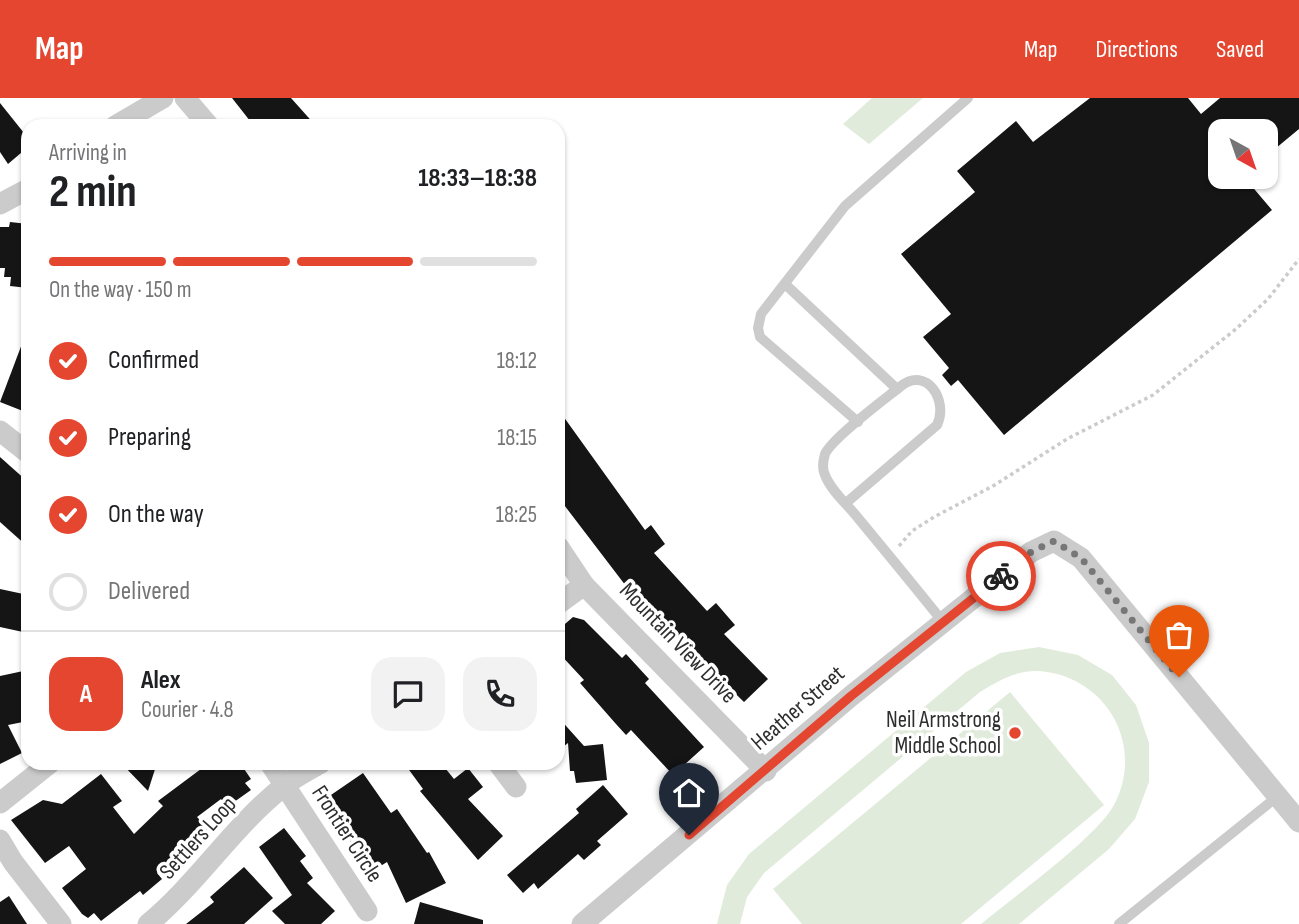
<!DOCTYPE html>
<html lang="en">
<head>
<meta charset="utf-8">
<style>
  :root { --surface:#fff; --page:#f2f2f2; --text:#202124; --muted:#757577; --line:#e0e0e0; --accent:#e44630 }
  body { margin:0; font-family:"Sofia Sans Condensed",sans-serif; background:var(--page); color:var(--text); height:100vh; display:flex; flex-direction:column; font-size:26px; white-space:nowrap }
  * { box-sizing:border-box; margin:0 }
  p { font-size:23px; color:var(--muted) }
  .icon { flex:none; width:38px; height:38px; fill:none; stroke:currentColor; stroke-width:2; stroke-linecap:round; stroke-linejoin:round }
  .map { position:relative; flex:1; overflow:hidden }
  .sheet { position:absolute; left:21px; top:21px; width:544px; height:651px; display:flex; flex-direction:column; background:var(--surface); border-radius:21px; box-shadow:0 2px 5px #0004 }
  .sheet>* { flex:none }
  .needle { width:46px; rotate:140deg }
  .tools { position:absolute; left:1208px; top:21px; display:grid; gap:14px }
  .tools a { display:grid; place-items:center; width:70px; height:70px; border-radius:14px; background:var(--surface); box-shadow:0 2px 5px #0004; font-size:35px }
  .pin { position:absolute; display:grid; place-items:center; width:60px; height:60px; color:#fff; margin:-72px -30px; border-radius:50% 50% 50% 0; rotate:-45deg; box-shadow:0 0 7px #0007 }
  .pin .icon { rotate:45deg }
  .courier { position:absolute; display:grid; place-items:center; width:70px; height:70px; margin:-35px; border:5px solid #e44630; border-radius:50%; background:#fff; color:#222; box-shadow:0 2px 9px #0007 }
  .head em { font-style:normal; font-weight:700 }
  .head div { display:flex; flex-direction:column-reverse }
  .head { display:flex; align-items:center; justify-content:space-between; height:119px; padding:0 28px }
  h1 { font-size:46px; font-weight:700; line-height:52px }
  .bar { display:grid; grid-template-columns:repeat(4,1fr); gap:10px 7px; align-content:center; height:84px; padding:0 28px }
  .bar i { height:9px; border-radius:5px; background:var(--line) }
  .bar .on { background:var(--accent) }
  .bar p { grid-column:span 4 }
  .line { display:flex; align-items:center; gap:18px; padding:0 28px; border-top:2px solid var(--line) }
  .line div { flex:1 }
  .round { display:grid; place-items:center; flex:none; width:74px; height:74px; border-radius:21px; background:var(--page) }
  ol { padding:0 28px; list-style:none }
  li { display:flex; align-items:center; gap:21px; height:77px }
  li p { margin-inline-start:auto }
  li .icon { padding:7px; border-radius:50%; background:var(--accent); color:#fff; stroke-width:4 }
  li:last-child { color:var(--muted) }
  li i { width:38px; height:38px; border:4px solid var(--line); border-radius:50% }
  header { display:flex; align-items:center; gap:42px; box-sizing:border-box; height:98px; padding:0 35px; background:var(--accent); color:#fff }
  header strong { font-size:33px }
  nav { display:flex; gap:38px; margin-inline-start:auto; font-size:24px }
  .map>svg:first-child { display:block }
</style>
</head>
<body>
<header>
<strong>Map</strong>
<nav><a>Map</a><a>Directions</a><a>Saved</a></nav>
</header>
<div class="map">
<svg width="1299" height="826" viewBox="0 0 1299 826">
  <rect width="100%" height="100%" fill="#fff"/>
  <!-- green -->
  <g fill="#e1ebdb">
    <polygon points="872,0 923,0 869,46 843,26"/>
    <path d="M1039,549L1078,557L1112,577L1136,607L1149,645V684L1135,721L1109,751L1019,826H981C1012,800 1100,737 1115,705C1145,645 1105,578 1039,573C1017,572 998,583 980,594L764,775L747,799L740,826H717L727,787L749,756L966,574L1000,555Z"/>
    <polygon points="1010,594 1104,707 961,826 802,826 773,791"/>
  </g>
  <!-- building -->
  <g fill="#151515">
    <polygon points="232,0 291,0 316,28 254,28"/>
    <polygon points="1090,0 1188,0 1201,16 1220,0 1299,0 1299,31 1265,59 1265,33 1220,33 1220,79 1244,79 1272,112 1004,337 958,282 951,288 942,277 949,270 923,239 951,216 901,156 975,94 957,73 1016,23 1033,44"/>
    <polygon points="0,5 28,40 28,49 8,66 0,54"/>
    <polygon points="10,124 28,126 28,190 10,188 11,179 4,179 5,170 0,170 0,129 9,129"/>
    <polygon points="28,230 28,315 0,304"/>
    <polygon points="558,311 645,432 651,427 665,446 654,455 707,513 716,505 735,527 724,536 768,581 744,604 629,492 558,399"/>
    <polygon points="0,359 28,384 28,449 0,424"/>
    <polygon points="0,491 28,497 23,534 0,529"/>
    <polygon points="573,519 584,522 622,560 626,556 649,581 645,585 704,649 673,677 631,632 626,637 616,626 580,585 584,582 558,554 558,532"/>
    <polygon points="28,572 28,623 8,627 22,655 0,666 0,578"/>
    <polygon points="558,619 584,648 603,646 607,682 576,685 574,673 570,673 568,645 558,653"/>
    <polygon points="121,665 157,665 148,693"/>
    <polygon points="209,665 240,665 251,681 245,685 251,692 227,709 221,701 197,719 210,733 182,759 178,754 157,775 162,781 143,797 140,793 101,823 94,815 88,820 82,816 62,790 86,771 69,748 45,765 11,722 43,702 62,706 101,676 122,703 113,709 134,736 163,708 158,703"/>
    <polygon points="404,665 441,665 454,681 468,670 483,689 468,701 503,738 478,762 420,693 423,691"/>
    <polygon points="363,675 391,715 397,711 427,755 429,754 446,785 406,805 387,764 371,774 350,743 355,739 328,699"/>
    <polygon points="603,687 628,716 597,743 601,747 584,762 578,756 538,791 534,785 523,795 507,777 579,715 576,711"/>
    <polygon points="284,730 306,758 300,763 313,780 307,785 335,813 321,826 285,826 272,813 292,797 259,749"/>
    <polygon points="244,769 273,800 244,826 186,826 214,804 210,799"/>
    <polygon points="9,798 27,826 0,826 0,804"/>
    <polygon points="420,804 483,822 483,826 414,826"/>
  </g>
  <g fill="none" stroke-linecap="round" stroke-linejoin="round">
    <!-- path -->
    <polyline stroke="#cbcbcb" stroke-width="3.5" stroke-dasharray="3.5 3.5" stroke-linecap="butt" points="899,448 912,433 934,419 993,388 1067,341 1153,297 1236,231 1268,201 1299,161"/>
    <!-- lane -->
    <g stroke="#cbcbcb" stroke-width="10">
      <polyline points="785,186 897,291"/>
      <polyline points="858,324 760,239 758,230 761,216 845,108 968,0"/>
      <path d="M846,405L937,327C949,302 926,268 901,288C885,301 832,340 825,356C823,363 822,371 825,377C831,393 848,407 858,420C887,455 915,489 943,524"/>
      <polyline points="1119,826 1278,698"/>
    </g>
    <!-- street -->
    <g stroke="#cbcbcb" stroke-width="21">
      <polyline points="185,0 209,28"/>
      <polyline points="115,28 163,0"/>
      <polyline points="0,106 28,91"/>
      <polyline points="0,333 28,355"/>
      <polyline points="558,448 584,487 766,673"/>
      <polyline points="558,506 584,487"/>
      <polyline points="270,665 367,813"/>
      <polyline points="498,665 516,689"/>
      <polyline points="0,705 50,665"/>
      <polyline points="0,742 13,764 61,826"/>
      <path d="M148,826C198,785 233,728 284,688C295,679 309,672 321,665"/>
      <polyline points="582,826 851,598 1031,454 1054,443 1081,460 1299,724"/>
    </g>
  </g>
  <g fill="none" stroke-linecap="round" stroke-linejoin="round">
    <!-- done -->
    <polyline stroke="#777" stroke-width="7" stroke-dasharray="0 12.6" points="1001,478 1031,454 1054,443 1081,460 1179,579"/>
    <!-- route -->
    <polyline stroke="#e44630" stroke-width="9" points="689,737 851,598 1001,478"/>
  </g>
  <!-- markers -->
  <circle fill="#e44630" stroke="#fff" stroke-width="2.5" cx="1015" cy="635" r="7"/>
  <g text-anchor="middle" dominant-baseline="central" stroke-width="7" stroke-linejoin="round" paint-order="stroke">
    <!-- street labels -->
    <g font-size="23" fill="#2e2e2e" stroke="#fff">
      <text transform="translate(678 545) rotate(46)">Mountain View Drive</text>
      <text transform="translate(798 610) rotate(-41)">Heather Street</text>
      <text transform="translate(347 736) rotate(57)">Frontier Circle</text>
      <text transform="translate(198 740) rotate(-48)">Settlers Loop</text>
    </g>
    <!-- poi labels -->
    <g font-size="23" fill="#2e2e2e" stroke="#fff" text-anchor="end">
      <text x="1001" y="622">Neil Armstrong<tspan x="1001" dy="26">Middle School</tspan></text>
    </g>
  </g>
</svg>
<div class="tools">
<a><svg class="needle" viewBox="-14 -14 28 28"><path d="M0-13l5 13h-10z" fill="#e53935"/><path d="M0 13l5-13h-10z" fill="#757577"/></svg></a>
</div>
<div class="pin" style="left:1179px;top:579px;background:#ea580c"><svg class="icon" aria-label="bag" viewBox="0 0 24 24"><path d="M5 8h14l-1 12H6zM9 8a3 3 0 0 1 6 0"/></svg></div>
<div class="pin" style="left:689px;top:737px;background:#1f2937"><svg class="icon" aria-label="home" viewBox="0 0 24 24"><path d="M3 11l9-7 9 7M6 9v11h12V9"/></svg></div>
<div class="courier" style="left:1001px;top:478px"><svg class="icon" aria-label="bike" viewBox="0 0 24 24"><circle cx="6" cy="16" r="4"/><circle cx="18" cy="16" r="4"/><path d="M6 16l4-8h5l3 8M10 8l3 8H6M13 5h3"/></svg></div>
<section class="sheet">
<div class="head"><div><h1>2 min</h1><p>Arriving in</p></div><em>18:33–18:38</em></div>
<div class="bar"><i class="on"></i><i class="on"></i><i class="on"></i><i></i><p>On the way · 150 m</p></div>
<ol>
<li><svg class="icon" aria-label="check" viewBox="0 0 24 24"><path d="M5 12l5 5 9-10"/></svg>Confirmed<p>18:12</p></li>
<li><svg class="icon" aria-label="check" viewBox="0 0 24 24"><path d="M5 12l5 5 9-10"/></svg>Preparing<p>18:15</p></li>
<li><svg class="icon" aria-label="check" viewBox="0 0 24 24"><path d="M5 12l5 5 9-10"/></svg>On the way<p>18:25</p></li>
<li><i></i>Delivered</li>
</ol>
<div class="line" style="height:126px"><b class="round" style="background:var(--accent);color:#fff">A</b><div><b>Alex</b><p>Courier · 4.8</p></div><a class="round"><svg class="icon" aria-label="chat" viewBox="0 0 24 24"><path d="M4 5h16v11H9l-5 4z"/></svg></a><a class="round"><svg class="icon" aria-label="phone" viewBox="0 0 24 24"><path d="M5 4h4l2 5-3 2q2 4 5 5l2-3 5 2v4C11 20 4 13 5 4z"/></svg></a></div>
</section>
</div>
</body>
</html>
